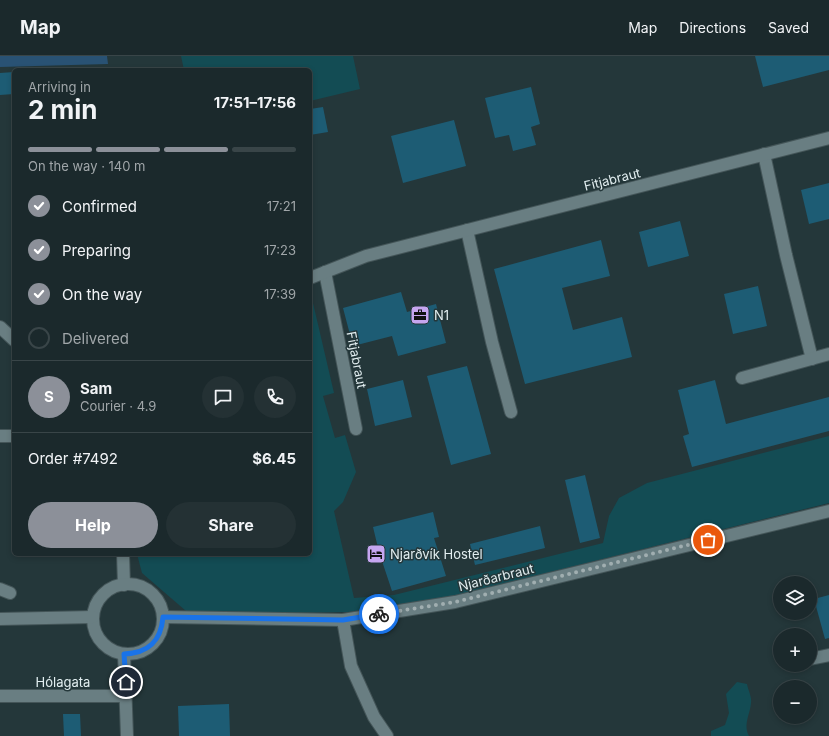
<!DOCTYPE html>
<html lang="en">
<head>
<meta charset="utf-8">
<style>
  :root { --surface:#1b292c; --page:#243134; --text:#f1f3f6; --muted:#a0a6a9; --line:#394548; --accent:#8c9099 }
  body { margin:0; font-family:Inter,sans-serif; background:var(--page); color:var(--text); height:100vh; display:flex; flex-direction:column; font-size:15px; white-space:nowrap }
  * { box-sizing:border-box; margin:0 }
  p { font-size:13px; color:var(--muted) }
  .icon { flex:none; width:22px; height:22px; fill:none; stroke:currentColor; stroke-width:2; stroke-linecap:round; stroke-linejoin:round }
  .map { position:relative; flex:1; overflow:hidden }
  .drawer { position:absolute; left:12px; top:12px; width:300px; height:488px; display:flex; flex-direction:column; background:var(--surface); border-radius:6px; box-shadow:0 2px 6px #0003,0 0 0 1px var(--line) }
  .drawer>* { flex:none }
  .buttons { position:absolute; left:773px; top:520px; display:grid; gap:8px }
  .buttons a { display:grid; place-items:center; width:44px; height:44px; border-radius:50%; background:var(--surface); box-shadow:0 2px 6px #0003,0 0 0 1px var(--line); font-size:20px }
  .pin { position:absolute; display:grid; place-items:center; width:34px; height:34px; color:#fff; margin:-17px; border:2px solid #fff; border-radius:50%; box-shadow:0 1px 4px #0007 }
  .courier { position:absolute; display:grid; place-items:center; width:40px; height:40px; margin:-20px; border:3px solid #1a73e8; border-radius:50%; background:#fff; color:#222; box-shadow:0 1px 5px #0007 }
  .summary em { font-style:normal; font-weight:700 }
  .summary div { display:flex; flex-direction:column-reverse }
  .summary { display:flex; align-items:center; justify-content:space-between; height:68px; padding:0 16px }
  h1 { font-size:26px; font-weight:700; line-height:30px }
  .bar { display:grid; grid-template-columns:repeat(4,1fr); gap:6px 4px; align-content:center; height:48px; padding:0 16px }
  .bar i { height:5px; border-radius:3px; background:var(--line) }
  .bar .current { background:var(--accent) }
  .bar p { grid-column:span 4 }
  .line { display:flex; align-items:center; gap:10px; padding:0 16px; border-top:1px solid var(--line) }
  .line div { flex:1 }
  .round { display:grid; place-items:center; flex:none; width:42px; height:42px; border-radius:21px; background:var(--page) }
  ol { padding:0 16px; list-style:none }
  li { display:flex; align-items:center; gap:12px; height:44px }
  li p { margin-inline-start:auto }
  li .icon { padding:4px; border-radius:50%; background:var(--accent); color:#fff; stroke-width:4 }
  li:last-child { color:var(--muted) }
  li i { width:22px; height:22px; border:2px solid var(--line); border-radius:50% }
  .cta { display:flex; gap:8px; margin-top:auto; padding:8px 16px }
  .cta a { flex:1; height:46px; border-radius:24px; background:var(--accent); color:#fff; font-size:16px; font-weight:700; line-height:46px; text-align:center }
  .cta a+a { background:var(--page); color:var(--text) }
  header { display:flex; align-items:center; gap:24px; box-sizing:border-box; height:56px; padding:0 20px; background:var(--surface); border-bottom:1px solid var(--line) }
  header strong { font-size:19px }
  nav { display:flex; gap:22px; margin-inline-start:auto; font-size:14px }
  .map>svg:first-child { display:block }
</style>
</head>
<body>
<header>
<strong>Map</strong>
<nav><a>Map</a><a>Directions</a><a>Saved</a></nav>
</header>
<div class="map">
<svg width="829" height="680" viewBox="0 0 829 680">
  <rect width="100%" height="100%" fill="#24373a"/>
  <!-- green -->
  <g fill="#134c54">
    <polygon points="181,0 353,0 360,33 310,45 310,14 184,14"/>
    <polygon points="310,246 313,247 334,337 323,340 335,382 345,379 356,416 343,446 334,455 354,542 394,539 603,487 609,460 619,442 647,427 829,380 829,447 453,540 348,556 278,557 186,555 142,517 137,498 310,498"/>
    <path d="M737,626L747,628C748,634 752,641 751,647C750,659 743,668 749,680H711V675L725,669L729,657L726,638Z"/>
  </g>
  <!-- water -->
  <polygon fill="#295274" points="0,0 107,0 108,8 0,11"/>
  <!-- building -->
  <g fill="#1d5c74">
    <polygon points="755,0 829,0 829,14 763,31"/>
    <polygon points="14,16 14,38 0,39 0,17"/>
    <polygon points="531,31 540,68 531,71 536,89 513,95 509,79 495,82 485,42"/>
    <polygon points="323,51 328,76 310,79 310,53"/>
    <polygon points="454,64 466,110 403,127 391,80"/>
    <polygon points="829,127 829,163 809,168 801,134"/>
    <polygon points="680,165 689,200 648,211 639,176"/>
    <polygon points="601,184 610,220 562,232 573,274 622,261 632,301 525,328 494,213"/>
    <polygon points="758,230 767,270 733,278 724,238"/>
    <polygon points="401,236 407,256 436,248 446,287 398,300 392,280 353,290 343,252"/>
    <polygon points="467,310 491,398 451,409 427,320"/>
    <polygon points="403,324 412,361 375,370 367,333"/>
    <polygon points="715,324 726,368 829,341 829,375 692,411 683,380 689,378 678,334"/>
    <polygon points="585,419 600,482 580,487 565,424"/>
    <polygon points="433,456 439,481 434,482 446,520 392,535 379,496 373,471"/>
    <polygon points="540,470 545,492 475,509 470,488"/>
    <polygon points="829,539 829,582 825,583 814,543"/>
    <polygon points="229,648 230,680 179,680 178,650"/>
    <polygon points="63,658 80,658 81,680 64,680"/>
  </g>
  <g fill="none" stroke-linecap="round" stroke-linejoin="round">
    <defs>
      <g id="street">
        <polyline points="764,98 786,199 812,303"/>
        <polyline points="467,174 492,286 511,356"/>
        <polyline points="325,216 356,373"/>
        <polyline points="310,222 366,200 829,82"/>
        <polyline points="0,271 14,284"/>
        <polyline points="742,322 829,298"/>
        <polyline points="0,380 14,380"/>
        <polyline points="123,498 124,529"/>
        <polyline points="0,533 10,537"/>
        <polyline points="124,598 127,680"/>
        <polyline points="810,603 829,599"/>
        <polyline points="0,640 126,640"/>
      </g>
      <g id="secondary">
        <circle cx="128" cy="563" r="35"/>
        <polyline points="163,561 343,564 455,546 829,455"/>
        <polyline points="0,563 93,561"/>
        <polyline points="343,564 351,610 374,661 387,680"/>
      </g>
    </defs>
    <!-- street casing -->
    <use href="#street" stroke="#445558" stroke-width="14"/>
    <!-- secondary casing -->
    <use href="#secondary" stroke="#445558" stroke-width="14"/>
    <!-- street -->
    <use href="#street" stroke="#697e82" stroke-width="12"/>
    <!-- secondary -->
    <use href="#secondary" stroke="#697e82" stroke-width="12"/>
  </g>
  <g fill="none" stroke-linecap="round" stroke-linejoin="round">
    <!-- done -->
    <polyline stroke="#a0aeb0" stroke-width="4" stroke-dasharray="0 7.2" points="379,558 455,546 708,484"/>
    <!-- route -->
    <path stroke="#1a73e8" stroke-width="5" d="M126,626L124,598C149,597 161,585 163,561L343,564L379,558"/>
  </g>
  <!-- icons -->
  <defs>
    <symbol id="office-square" viewBox="-11 -11 22 22"><rect x="-9" y="-9" width="18" height="18" rx="4" fill="#c6a6f0" stroke="#24373a"/><path d="M-6-3h4V-5.5h4V-3h4V5H-6ZM-1-4.5V-3h2v-1.5ZM-6 0V1H6V0Z" fill="#111"/></symbol>
    <symbol id="hotel-square" viewBox="-11 -11 22 22"><rect x="-9" y="-9" width="18" height="18" rx="4" fill="#c6a6f0" stroke="#24373a"/><path d="M-6-4.5h1.5V1H6V5H4.5V3h-9V5H-6ZM-4 0a1.8 1.8 0 1 1 3.6 0ZM.5 0V-2.5h3Q6-2.5 6 0Z" fill="#111"/></symbol>
  </defs>
  <g fill-rule="evenodd">
    <use href="#office-square" x="409" y="248" width="22" height="22"/>
    <use href="#hotel-square" x="365" y="487" width="22" height="22"/>
  </g>
  <g text-anchor="middle" dominant-baseline="central" stroke-width="3" stroke-linejoin="round" paint-order="stroke">
    <!-- street labels -->
    <g font-size="13" fill="#e2eef0" stroke="#24373a">
      <text transform="translate(612 123) rotate(-14)">Fitjabraut</text>
      <text transform="translate(357 304) rotate(79)">Fitjabraut</text>
      <text transform="translate(496 521) rotate(-14)">Njarðarbraut</text>
      <text x="63" y="626">Hólagata</text>
    </g>
    <!-- poi labels -->
    <g font-size="13" fill="#e2eef0" stroke="#24373a" text-anchor="start">
      <text x="434" y="259">N1</text>
      <text x="390" y="498">Njarðvík Hostel</text>
    </g>
  </g>
</svg>
<div class="buttons">
<a><svg class="icon" aria-label="layers" viewBox="0 0 24 24"><path d="M12 4l9 5-9 5-9-5zM3 14l9 5 9-5"/></svg></a>
<a>+</a>
<a>−</a>
</div>
<div class="pin" style="left:708px;top:484px;background:#ea580c"><svg class="icon" aria-label="bag" viewBox="0 0 24 24"><path d="M5 8h14l-1 12H6zM9 8a3 3 0 0 1 6 0"/></svg></div>
<div class="pin" style="left:126px;top:626px;background:#1f2937"><svg class="icon" aria-label="home" viewBox="0 0 24 24"><path d="M3 11l9-7 9 7M6 9v11h12V9"/></svg></div>
<div class="courier" style="left:379px;top:558px"><svg class="icon" aria-label="bike" viewBox="0 0 24 24"><circle cx="6" cy="16" r="4"/><circle cx="18" cy="16" r="4"/><path d="M6 16l4-8h5l3 8M10 8l3 8H6M13 5h3"/></svg></div>
<section class="drawer">
<div class="summary"><div><h1>2 min</h1><p>Arriving in</p></div><em>17:51–17:56</em></div>
<div class="bar"><i class="current"></i><i class="current"></i><i class="current"></i><i></i><p>On the way · 140 m</p></div>
<ol>
<li><svg class="icon" aria-label="check" viewBox="0 0 24 24"><path d="M5 12l5 5 9-10"/></svg>Confirmed<p>17:21</p></li>
<li><svg class="icon" aria-label="check" viewBox="0 0 24 24"><path d="M5 12l5 5 9-10"/></svg>Preparing<p>17:23</p></li>
<li><svg class="icon" aria-label="check" viewBox="0 0 24 24"><path d="M5 12l5 5 9-10"/></svg>On the way<p>17:39</p></li>
<li><i></i>Delivered</li>
</ol>
<div class="line" style="height:72px"><b class="round" style="background:var(--accent);color:#fff">S</b><div><b>Sam</b><p>Courier · 4.9</p></div><a class="round"><svg class="icon" aria-label="chat" viewBox="0 0 24 24"><path d="M4 5h16v11H9l-5 4z"/></svg></a><a class="round"><svg class="icon" aria-label="phone" viewBox="0 0 24 24"><path d="M5 4h4l2 5-3 2q2 4 5 5l2-3 5 2v4C11 20 4 13 5 4z"/></svg></a></div>
<div class="line" style="height:52px"><div>Order #7492</div><b>$6.45</b></div>
<div class="cta"><a>Help</a><a>Share</a></div>
</section>
</div>
</body>
</html>
